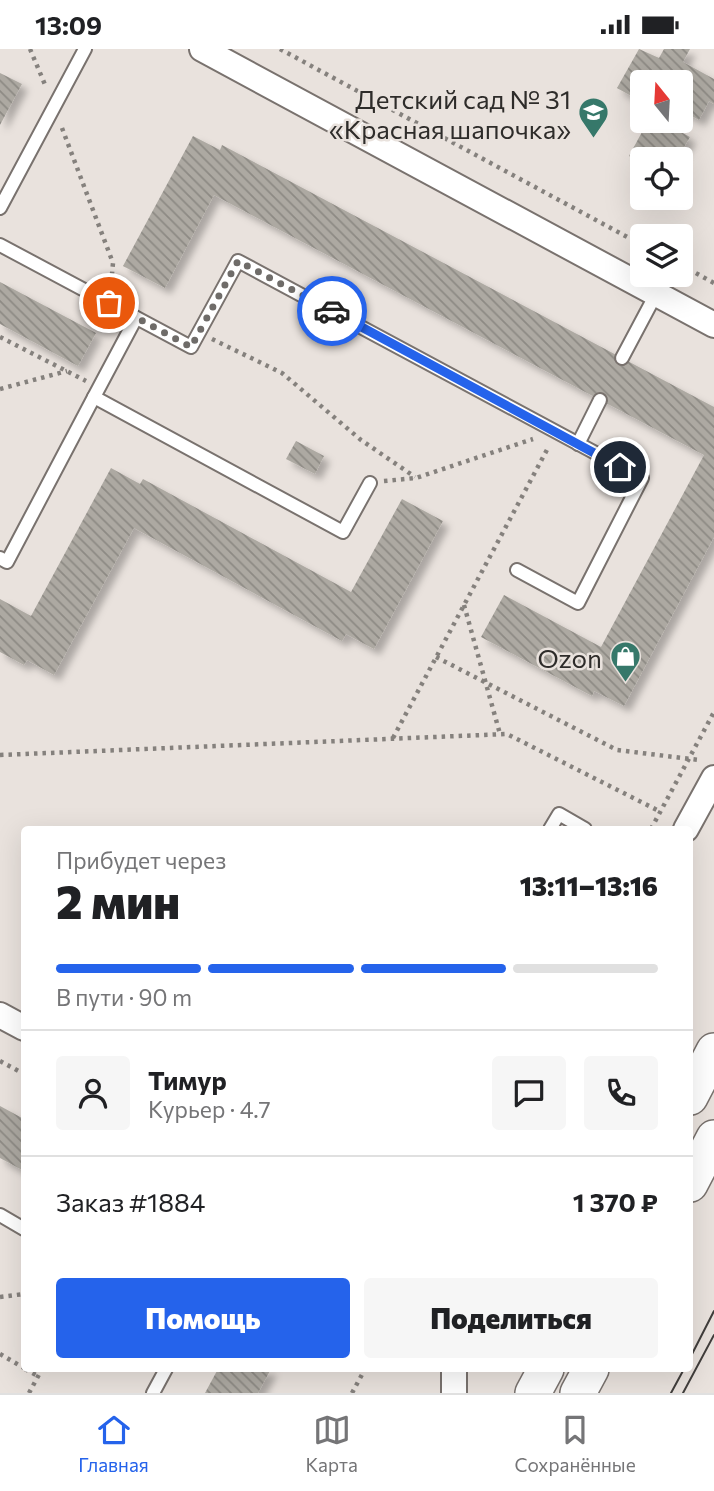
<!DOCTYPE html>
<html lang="ru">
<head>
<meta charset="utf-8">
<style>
  :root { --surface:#fff; --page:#f6f6f6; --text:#202124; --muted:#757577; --line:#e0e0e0; --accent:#2563eb }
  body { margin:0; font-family:Commissioner,sans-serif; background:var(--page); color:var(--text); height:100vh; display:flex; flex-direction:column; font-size:26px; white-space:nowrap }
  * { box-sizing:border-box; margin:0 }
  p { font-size:23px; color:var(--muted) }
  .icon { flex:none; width:38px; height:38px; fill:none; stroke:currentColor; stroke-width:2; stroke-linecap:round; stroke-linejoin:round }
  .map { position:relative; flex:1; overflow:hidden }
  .panel { position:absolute; left:21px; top:777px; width:672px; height:546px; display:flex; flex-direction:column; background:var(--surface); border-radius:7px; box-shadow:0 7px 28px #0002 }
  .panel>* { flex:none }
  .needle { width:46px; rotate:342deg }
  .tools { position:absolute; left:630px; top:21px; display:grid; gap:14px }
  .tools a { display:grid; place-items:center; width:63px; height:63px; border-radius:7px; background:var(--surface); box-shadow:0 7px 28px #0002; font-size:35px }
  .pin { position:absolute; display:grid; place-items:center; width:60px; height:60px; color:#fff; margin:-30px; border:4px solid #fff; border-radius:50%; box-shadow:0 2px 7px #0007 }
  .courier { position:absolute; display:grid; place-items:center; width:70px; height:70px; margin:-35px; border:5px solid #2563eb; border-radius:50%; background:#fff; color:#222; box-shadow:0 2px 9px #0007 }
  .head em { font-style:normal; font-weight:800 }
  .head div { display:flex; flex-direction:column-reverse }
  .head { display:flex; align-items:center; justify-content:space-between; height:119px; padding:0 35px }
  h1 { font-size:46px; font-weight:800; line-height:52px }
  .bar { display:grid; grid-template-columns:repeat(4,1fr); gap:10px 7px; align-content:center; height:84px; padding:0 35px }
  .bar i { height:9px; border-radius:5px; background:var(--line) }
  .bar .selected { background:var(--accent) }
  .bar p { grid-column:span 4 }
  .line { display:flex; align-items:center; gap:18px; padding:0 35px; border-top:2px solid var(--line) }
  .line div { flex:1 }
  .round { display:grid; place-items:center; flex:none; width:74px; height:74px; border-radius:7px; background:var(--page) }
  .primary-button { display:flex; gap:14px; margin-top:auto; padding:14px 35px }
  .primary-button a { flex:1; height:80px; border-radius:7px; background:var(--accent); color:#fff; font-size:28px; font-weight:800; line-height:80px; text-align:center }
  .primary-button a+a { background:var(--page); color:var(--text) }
  .status { display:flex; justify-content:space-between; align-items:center; height:49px; padding:0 35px; background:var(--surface); direction:ltr }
  .status svg { height:19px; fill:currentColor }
  .tabs { display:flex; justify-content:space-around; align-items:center; height:98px; border-top:2px solid var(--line); background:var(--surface); font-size:19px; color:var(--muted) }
  .tabs a { display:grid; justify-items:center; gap:4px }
  .tabs .selected { color:var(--accent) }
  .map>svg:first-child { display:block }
</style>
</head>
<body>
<div class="status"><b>13:09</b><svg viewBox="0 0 49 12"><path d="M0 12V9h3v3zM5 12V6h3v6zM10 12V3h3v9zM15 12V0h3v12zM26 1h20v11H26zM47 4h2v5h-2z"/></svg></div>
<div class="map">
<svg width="714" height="1344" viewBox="0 0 714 1344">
  <defs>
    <pattern id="building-back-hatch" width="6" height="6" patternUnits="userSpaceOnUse" patternTransform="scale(1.75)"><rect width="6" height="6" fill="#ada9a2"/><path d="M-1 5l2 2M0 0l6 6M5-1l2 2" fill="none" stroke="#8d8a84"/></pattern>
    <filter id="shadow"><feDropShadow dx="6" dy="6" stdDeviation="3.5" flood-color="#0004"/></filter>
  </defs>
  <rect width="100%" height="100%" fill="#e9e2dd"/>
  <!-- building -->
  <g fill="url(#building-back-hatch)" filter="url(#shadow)">
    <polygon points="639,0 659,9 664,0 690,0 683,13 714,30 714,55 709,52 699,71 681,61 681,33 642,33 642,53 617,39"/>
    <polygon points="0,24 22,35 0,76"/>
    <polygon points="648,72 673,72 670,77 690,88 677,110 642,110 642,114 629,107"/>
    <polygon points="193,87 220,101 222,96 714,358 714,488 624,657 594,642 592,647 481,588 504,546 601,598 704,406 214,146 165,239 123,217"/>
    <polygon points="0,233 96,284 78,317 0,275"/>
    <polygon points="296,392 324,407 315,425 286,410"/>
    <polygon points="111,419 140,435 143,430 351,543 402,450 443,472 374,600 346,585 342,592 134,479 54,626 27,611 24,616 0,603 0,550 31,567"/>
    <polygon points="0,1057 24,1070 24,1122 0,1109"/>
    <polygon points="218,1320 271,1320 258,1344 205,1344"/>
  </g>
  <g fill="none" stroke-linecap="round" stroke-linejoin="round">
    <defs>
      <g id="service">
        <polyline points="0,159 85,0"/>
        <polyline points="0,196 191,298 238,212 642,429 578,554 517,521"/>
        <polyline points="136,269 94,348 343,483 370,434"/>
        <polyline points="622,309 656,245"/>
        <polyline points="578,395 600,351"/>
        <polyline points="0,509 7,513 94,348"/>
        <polyline points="550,780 559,765 585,780"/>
        <polyline points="0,1166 24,1180"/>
        <polyline points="153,1344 166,1320"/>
      </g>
      <g id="minor">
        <polyline points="202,0 714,276"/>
        <polyline points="686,780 714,729"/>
        <polyline points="0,966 24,979"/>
        <polyline points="454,1344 454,1320"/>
      </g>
      <g id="secondary">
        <polyline points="690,1048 714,1002"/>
        <polyline points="690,1135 714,1089"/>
        <polyline points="533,1344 546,1320"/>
        <polyline points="578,1344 591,1320"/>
      </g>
    </defs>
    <!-- service casing -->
    <use href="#service" stroke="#79726e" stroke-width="16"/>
    <!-- minor casing -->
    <use href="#minor" stroke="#79726e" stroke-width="28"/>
    <!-- secondary casing -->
    <use href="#secondary" stroke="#79726e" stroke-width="38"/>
    <!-- path -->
    <g stroke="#85817d" stroke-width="4.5" stroke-dasharray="3.5 5" stroke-linecap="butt">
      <polyline points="30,0 46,38"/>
      <polyline points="280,0 642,196"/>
      <polyline points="62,79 113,214 111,236"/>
      <polyline points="681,216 714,234"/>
      <polyline points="0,288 86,332"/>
      <polyline points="212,290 282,324 361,391 415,428"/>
      <polyline points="0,340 67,322"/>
      <polyline points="384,432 416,429 533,390"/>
      <polyline points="464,556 500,685"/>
      <polyline points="436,608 617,701 699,711"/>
      <polyline points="393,689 549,397"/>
      <polyline points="0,706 507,685 661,763"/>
      <polyline points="651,780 714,663"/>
      <polyline points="0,1012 24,1025"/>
      <polyline points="0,1248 24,1245"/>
      <polyline points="0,1305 24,1319"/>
      <polyline points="25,1320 38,1327"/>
      <polyline points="29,1344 42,1320"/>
      <polyline points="352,1344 365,1320"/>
    </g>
    <!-- service -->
    <use href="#service" stroke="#fff" stroke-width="12"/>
    <!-- minor -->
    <use href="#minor" stroke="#fff" stroke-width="24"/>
    <!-- secondary -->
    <use href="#secondary" stroke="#fff" stroke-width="35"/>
    <!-- tram -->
    <g stroke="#413e3c" stroke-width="2">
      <polyline points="690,1309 714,1262"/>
      <polyline points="671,1344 684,1320"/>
      <polyline points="683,1344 714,1286"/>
    </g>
  </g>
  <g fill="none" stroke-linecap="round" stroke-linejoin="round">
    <!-- done -->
    <polyline stroke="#6f6c69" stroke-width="7" stroke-dasharray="0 12.6" points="109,254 191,298 238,212 332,262"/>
    <!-- route -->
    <polyline stroke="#2563eb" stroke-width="9" points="332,262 620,418"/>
  </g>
  <!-- icons -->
  <defs>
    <symbol id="school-pin" viewBox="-11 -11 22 30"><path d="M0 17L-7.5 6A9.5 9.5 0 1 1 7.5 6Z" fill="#36786a" stroke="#e9e2dd"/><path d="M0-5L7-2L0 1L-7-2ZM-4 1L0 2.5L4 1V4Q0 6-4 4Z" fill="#fff"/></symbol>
    <symbol id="shop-pin" viewBox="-11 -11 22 30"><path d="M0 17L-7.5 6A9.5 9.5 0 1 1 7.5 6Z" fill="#36786a" stroke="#e9e2dd"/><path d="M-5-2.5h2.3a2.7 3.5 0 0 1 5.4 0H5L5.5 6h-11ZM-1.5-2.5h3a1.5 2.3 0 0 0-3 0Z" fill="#fff"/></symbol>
  </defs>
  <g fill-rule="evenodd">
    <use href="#school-pin" x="576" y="46" width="35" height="47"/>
    <use href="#shop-pin" x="608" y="590" width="35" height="47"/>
  </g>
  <g text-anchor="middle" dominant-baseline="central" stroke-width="5" stroke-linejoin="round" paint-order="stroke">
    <!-- poi labels -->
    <g font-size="26" fill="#2e2c2a" stroke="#e9e2dd" text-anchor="end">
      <text x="571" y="49">Детский сад № 31<tspan x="571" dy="30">«Красная шапочка»</tspan></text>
      <text x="602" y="608">Ozon</text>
    </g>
  </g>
</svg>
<div class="tools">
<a><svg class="needle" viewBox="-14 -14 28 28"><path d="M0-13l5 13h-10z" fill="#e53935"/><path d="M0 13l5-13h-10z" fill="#757577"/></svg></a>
<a><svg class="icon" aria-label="locate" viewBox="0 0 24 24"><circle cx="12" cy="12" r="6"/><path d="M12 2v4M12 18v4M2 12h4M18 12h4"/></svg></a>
<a><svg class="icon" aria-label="layers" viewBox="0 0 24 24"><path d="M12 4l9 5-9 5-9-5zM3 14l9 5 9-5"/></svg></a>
</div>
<div class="pin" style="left:109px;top:254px;background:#ea580c"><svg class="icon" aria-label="bag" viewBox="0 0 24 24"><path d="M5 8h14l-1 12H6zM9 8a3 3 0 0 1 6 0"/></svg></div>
<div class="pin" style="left:620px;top:418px;background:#1f2937"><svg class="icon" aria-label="home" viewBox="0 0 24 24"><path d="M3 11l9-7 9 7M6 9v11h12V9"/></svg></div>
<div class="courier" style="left:332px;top:262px"><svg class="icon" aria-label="car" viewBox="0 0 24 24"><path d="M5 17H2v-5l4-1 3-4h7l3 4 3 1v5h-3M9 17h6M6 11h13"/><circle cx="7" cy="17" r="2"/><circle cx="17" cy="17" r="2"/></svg></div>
<section class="panel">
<div class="head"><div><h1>2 мин</h1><p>Прибудет через</p></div><em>13:11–13:16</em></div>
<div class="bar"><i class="selected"></i><i class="selected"></i><i class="selected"></i><i></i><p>В пути · 90 m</p></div>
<div class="line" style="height:126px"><a class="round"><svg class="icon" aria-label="person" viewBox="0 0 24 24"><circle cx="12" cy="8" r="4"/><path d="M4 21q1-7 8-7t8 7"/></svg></a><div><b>Тимур</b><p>Курьер · 4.7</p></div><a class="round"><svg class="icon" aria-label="chat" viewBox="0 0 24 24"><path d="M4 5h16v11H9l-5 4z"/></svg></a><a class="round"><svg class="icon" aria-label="phone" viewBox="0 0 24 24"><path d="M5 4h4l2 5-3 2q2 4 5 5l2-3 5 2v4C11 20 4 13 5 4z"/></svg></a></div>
<div class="line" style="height:91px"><div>Заказ #1884</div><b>1 370 ₽</b></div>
<div class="primary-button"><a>Помощь</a><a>Поделиться</a></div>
</section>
</div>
<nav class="tabs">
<a class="selected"><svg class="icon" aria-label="home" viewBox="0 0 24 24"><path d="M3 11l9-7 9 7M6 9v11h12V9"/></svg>Главная</a>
<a><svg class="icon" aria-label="map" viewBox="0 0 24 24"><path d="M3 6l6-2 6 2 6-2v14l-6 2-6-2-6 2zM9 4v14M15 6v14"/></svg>Карта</a>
<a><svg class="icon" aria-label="saved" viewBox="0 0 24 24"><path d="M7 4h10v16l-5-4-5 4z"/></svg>Сохранённые</a>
</nav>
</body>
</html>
